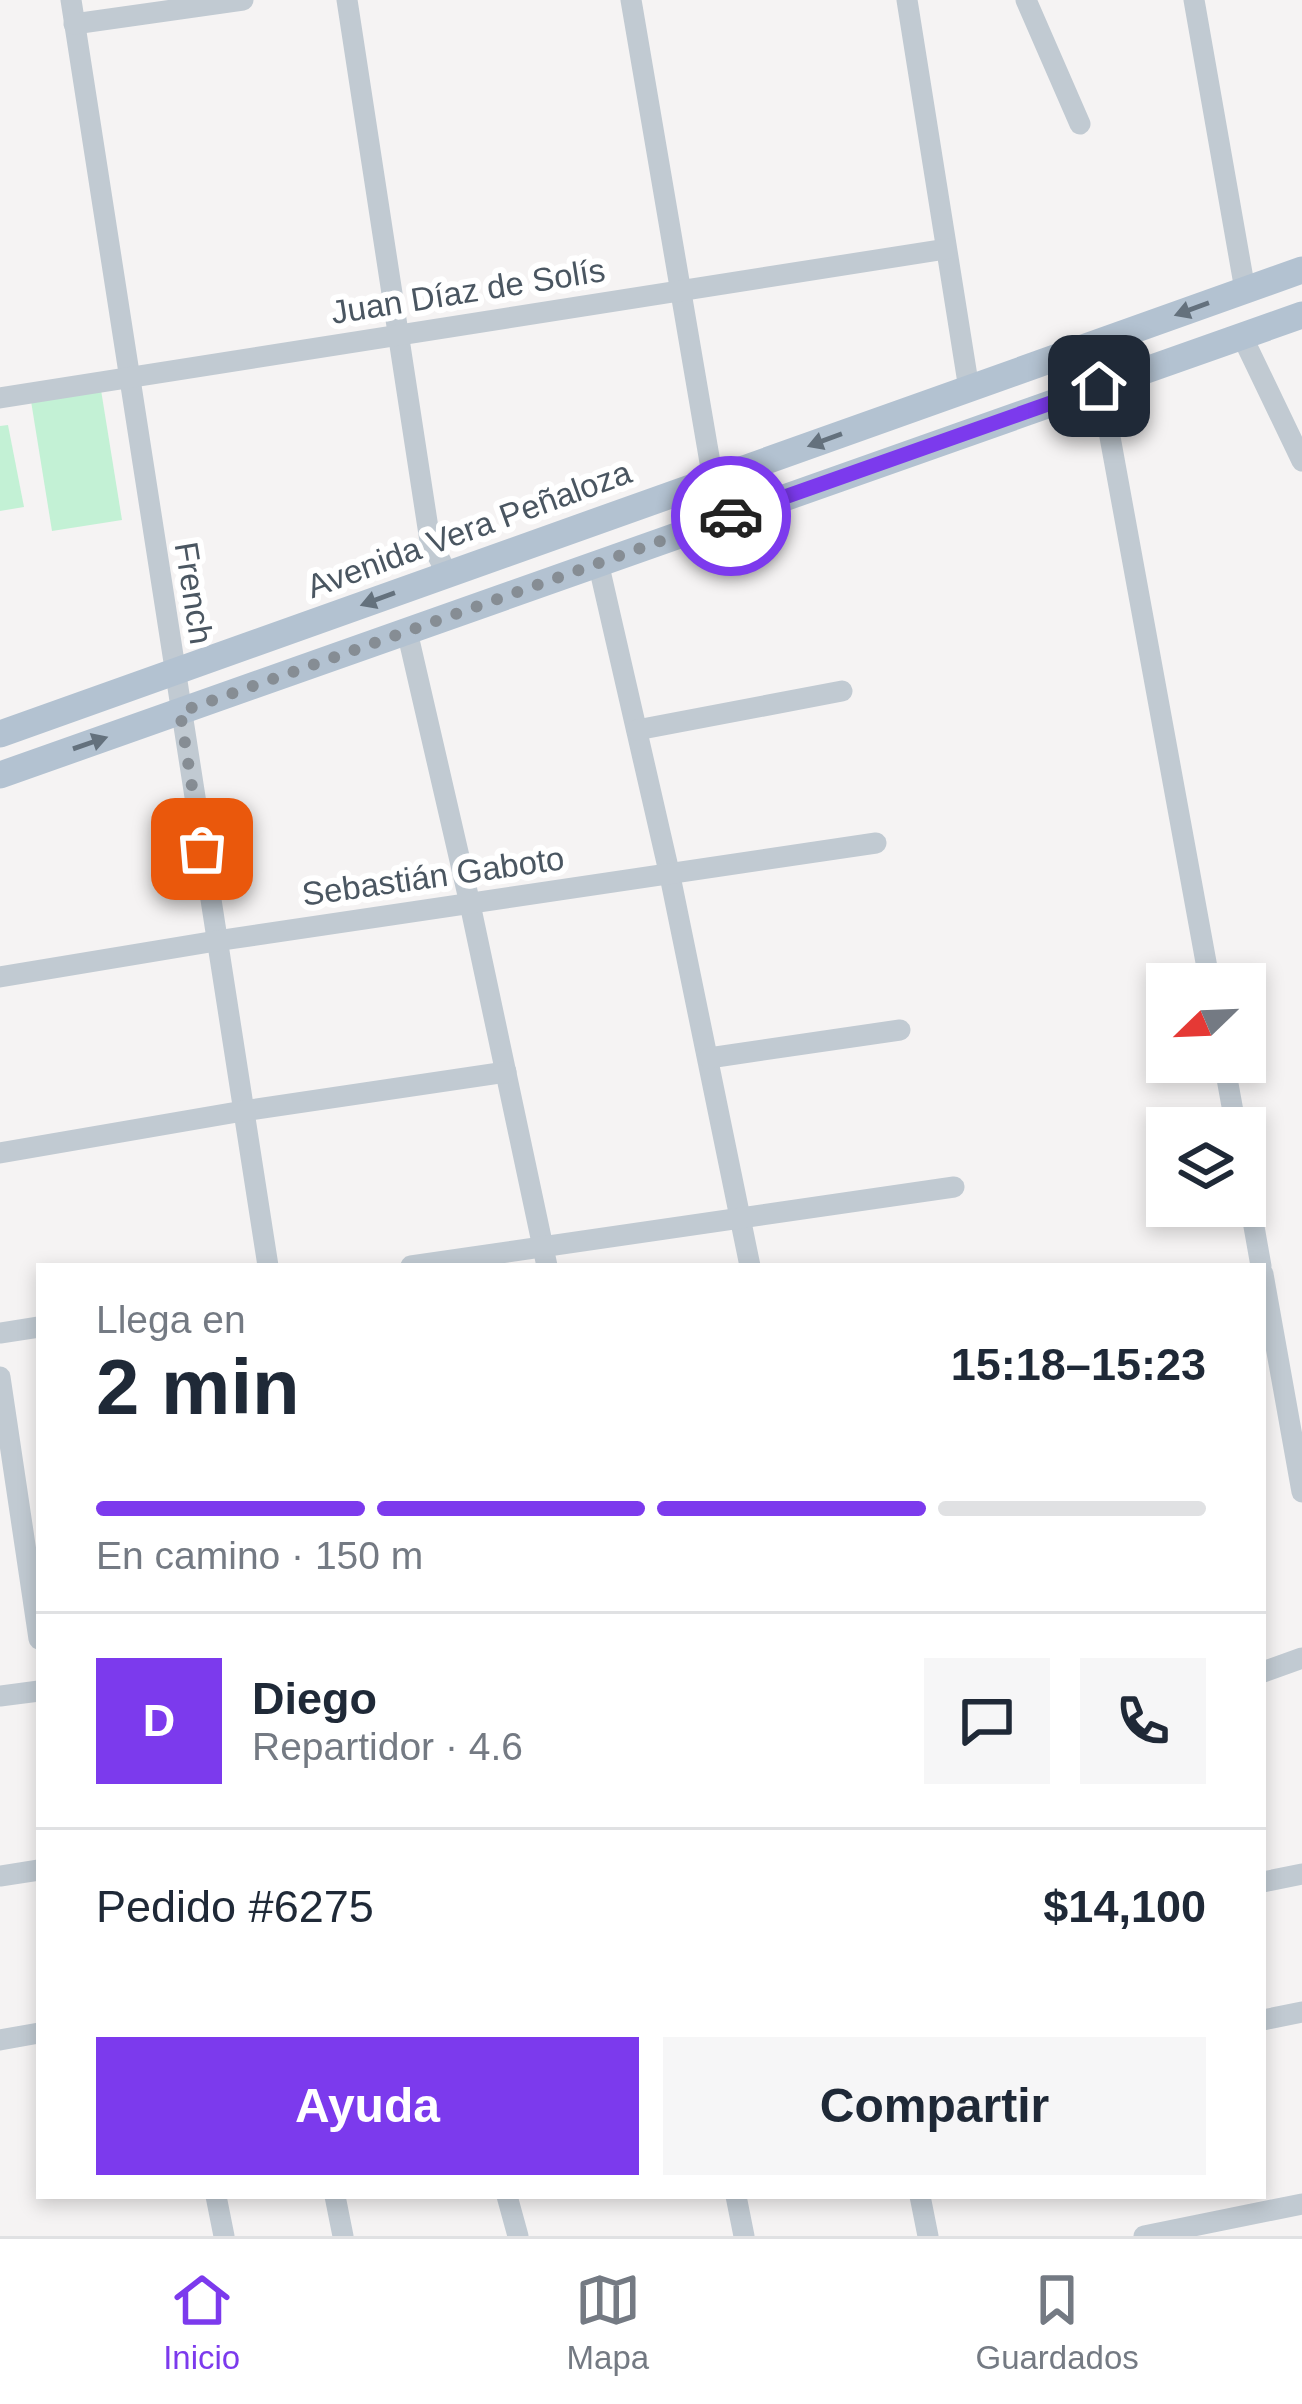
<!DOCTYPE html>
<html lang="es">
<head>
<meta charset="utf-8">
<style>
  :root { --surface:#fff; --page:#f6f6f7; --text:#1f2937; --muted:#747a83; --line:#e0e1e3; --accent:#7c3aed }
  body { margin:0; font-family:Helvetica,sans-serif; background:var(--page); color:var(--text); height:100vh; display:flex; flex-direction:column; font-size:45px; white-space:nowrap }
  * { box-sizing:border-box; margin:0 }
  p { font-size:39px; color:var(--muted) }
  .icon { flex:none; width:66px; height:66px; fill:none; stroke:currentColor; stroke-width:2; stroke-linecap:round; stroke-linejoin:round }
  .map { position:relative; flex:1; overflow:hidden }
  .sheet { position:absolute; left:36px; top:1263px; width:1230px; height:936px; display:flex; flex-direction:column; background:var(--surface); border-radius:0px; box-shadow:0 6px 18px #0003 }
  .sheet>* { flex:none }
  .needle { width:78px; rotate:247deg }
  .tools { position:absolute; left:1146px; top:963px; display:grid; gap:24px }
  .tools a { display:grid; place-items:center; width:120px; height:120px; border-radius:0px; background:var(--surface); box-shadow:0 6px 18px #0003; font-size:60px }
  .pin { position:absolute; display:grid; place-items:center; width:102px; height:102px; color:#fff; margin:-51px; border-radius:24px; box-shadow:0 6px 18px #0006 }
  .courier { position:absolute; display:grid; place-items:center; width:120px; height:120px; margin:-60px; border:9px solid #7c3aed; border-radius:50%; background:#fff; color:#222; box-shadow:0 3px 15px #0007 }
  .summary em { font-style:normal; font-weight:800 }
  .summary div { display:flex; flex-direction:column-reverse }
  .summary { display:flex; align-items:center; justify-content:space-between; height:204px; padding:0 60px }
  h1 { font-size:78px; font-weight:800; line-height:90px }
  .bar { display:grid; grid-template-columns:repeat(4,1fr); gap:18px 12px; align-content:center; height:144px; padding:0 60px }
  .bar i { height:15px; border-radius:9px; background:var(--line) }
  .bar .selected { background:var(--accent) }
  .bar p { grid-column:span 4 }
  .line { display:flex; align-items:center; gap:30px; padding:0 60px; border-top:3px solid var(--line) }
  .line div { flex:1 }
  .round { display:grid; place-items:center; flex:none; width:126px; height:126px; border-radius:0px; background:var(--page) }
  .cta { display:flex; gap:24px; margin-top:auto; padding:24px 60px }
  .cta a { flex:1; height:138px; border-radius:0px; background:var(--accent); color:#fff; font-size:48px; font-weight:800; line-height:138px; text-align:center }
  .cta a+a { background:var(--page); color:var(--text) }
  .dock { display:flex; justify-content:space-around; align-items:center; height:168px; border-top:3px solid var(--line); background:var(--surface); font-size:33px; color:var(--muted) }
  .dock a { display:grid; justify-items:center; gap:6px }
  .dock .selected { color:var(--accent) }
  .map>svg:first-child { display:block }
</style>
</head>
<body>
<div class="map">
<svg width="1302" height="2236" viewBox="0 0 1302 2236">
  <rect width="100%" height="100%" fill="#f5f3f3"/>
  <!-- green -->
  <g fill="#c3f1d5">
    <polygon points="101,390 122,520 52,531 31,401"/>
    <polygon points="8,425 24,507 0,511 0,426"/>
  </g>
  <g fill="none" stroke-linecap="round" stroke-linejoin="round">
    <!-- minor -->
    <g stroke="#c1cad2" stroke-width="21">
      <polyline points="71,0 268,1266"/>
      <polyline points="347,0 430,541 448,575"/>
      <polyline points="631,0 713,480"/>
      <polyline points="907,0 969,389"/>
      <polyline points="1026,0 1080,124"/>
      <polyline points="1194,0 1245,290"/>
      <polyline points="74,24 243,0"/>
      <polyline points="1242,336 1302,461"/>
      <polyline points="1093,344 1210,984"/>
      <polyline points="0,398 946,249"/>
      <polyline points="598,562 670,876 750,1266"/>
      <polyline points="407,631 470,904 547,1266"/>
      <polyline points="637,730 842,691"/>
      <polyline points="0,977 216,941 876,843"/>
      <polyline points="709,1058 900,1030"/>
      <polyline points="1224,1062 1236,1128"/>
      <polyline points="0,1153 243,1111 506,1072"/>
      <polyline points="1245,1176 1261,1266"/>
      <polyline points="411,1266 954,1187"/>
      <polyline points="1263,1274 1302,1492"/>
      <polyline points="0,1333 39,1327"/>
      <polyline points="0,1377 39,1639"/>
      <polyline points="1263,1672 1302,1658"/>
      <polyline points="0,1696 39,1691"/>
      <polyline points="0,1876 39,1870"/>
      <polyline points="1263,1882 1302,1874"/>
      <polyline points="1263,2020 1302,2012"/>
      <polyline points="0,2040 39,2033"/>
      <polyline points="216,2196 224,2236"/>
      <polyline points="335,2196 343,2236"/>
      <polyline points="507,2196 518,2236"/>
      <polyline points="736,2196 744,2236"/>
      <polyline points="920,2196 928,2236"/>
      <polyline points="1144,2236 1302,2204"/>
    </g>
    <!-- major -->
    <g stroke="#b3c2d1" stroke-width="27">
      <polyline points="0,734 1302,270"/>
      <polyline points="0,775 1302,315"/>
    </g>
  </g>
  <!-- one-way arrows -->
  <defs><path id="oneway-solid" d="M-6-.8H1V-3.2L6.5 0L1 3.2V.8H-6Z" transform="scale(3)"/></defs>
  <g fill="#64717d">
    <use href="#oneway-solid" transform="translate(1192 309) rotate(160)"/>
    <use href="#oneway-solid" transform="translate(825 440) rotate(160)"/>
    <use href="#oneway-solid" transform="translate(378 599) rotate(160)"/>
    <use href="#oneway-solid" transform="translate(90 743) rotate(-19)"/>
  </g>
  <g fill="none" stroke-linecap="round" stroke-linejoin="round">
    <!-- done -->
    <polyline stroke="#868d94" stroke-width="12" stroke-dasharray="0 21.6" points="202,849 180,712 731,516"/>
    <!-- route -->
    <polyline stroke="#7c3aed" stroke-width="15" points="731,516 1099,386"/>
  </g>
  <g text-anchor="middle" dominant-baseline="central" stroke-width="12" stroke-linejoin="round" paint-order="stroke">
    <!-- street labels -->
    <g font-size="33" fill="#4a5661" stroke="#fff">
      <text transform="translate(468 291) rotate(-9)">Juan Díaz de Solís</text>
      <text transform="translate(469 529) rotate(-20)">Avenida Vera Peñaloza</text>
      <text transform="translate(194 593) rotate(81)">French</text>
      <text transform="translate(433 876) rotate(-8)">Sebastián Gaboto</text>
    </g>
  </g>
</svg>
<div class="tools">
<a><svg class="needle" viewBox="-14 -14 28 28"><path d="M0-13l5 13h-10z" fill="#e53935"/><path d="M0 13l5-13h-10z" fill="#747a83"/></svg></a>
<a><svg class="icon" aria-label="layers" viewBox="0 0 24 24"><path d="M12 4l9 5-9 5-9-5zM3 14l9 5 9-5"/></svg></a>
</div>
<div class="pin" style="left:202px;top:849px;background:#ea580c"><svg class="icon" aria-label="bag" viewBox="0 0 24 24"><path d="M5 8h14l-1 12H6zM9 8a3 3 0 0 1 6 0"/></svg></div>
<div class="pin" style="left:1099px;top:386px;background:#1f2937"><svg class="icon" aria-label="home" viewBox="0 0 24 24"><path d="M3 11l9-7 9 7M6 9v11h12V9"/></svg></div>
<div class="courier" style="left:731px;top:516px"><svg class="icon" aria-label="car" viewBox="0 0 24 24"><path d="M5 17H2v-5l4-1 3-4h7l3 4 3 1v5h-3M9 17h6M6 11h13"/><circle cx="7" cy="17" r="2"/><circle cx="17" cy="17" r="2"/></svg></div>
<section class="sheet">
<div class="summary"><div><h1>2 min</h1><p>Llega en</p></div><em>15:18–15:23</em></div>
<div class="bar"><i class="selected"></i><i class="selected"></i><i class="selected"></i><i></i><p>En camino · 150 m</p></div>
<div class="line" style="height:216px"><b class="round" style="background:var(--accent);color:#fff">D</b><div><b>Diego</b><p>Repartidor · 4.6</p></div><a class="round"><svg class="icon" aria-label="chat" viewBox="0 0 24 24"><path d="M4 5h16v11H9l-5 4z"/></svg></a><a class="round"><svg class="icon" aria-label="phone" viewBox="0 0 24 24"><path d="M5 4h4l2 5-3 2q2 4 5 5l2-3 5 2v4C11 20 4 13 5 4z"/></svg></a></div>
<div class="line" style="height:156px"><div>Pedido #6275</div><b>$14,100</b></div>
<div class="cta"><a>Ayuda</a><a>Compartir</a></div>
</section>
</div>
<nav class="dock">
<a class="selected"><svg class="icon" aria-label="home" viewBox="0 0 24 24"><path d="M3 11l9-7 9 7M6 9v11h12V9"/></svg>Inicio</a>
<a><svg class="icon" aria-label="map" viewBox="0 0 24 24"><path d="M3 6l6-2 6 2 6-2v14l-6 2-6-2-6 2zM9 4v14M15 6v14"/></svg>Mapa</a>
<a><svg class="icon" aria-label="saved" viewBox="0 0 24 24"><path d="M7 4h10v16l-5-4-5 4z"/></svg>Guardados</a>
</nav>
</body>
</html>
